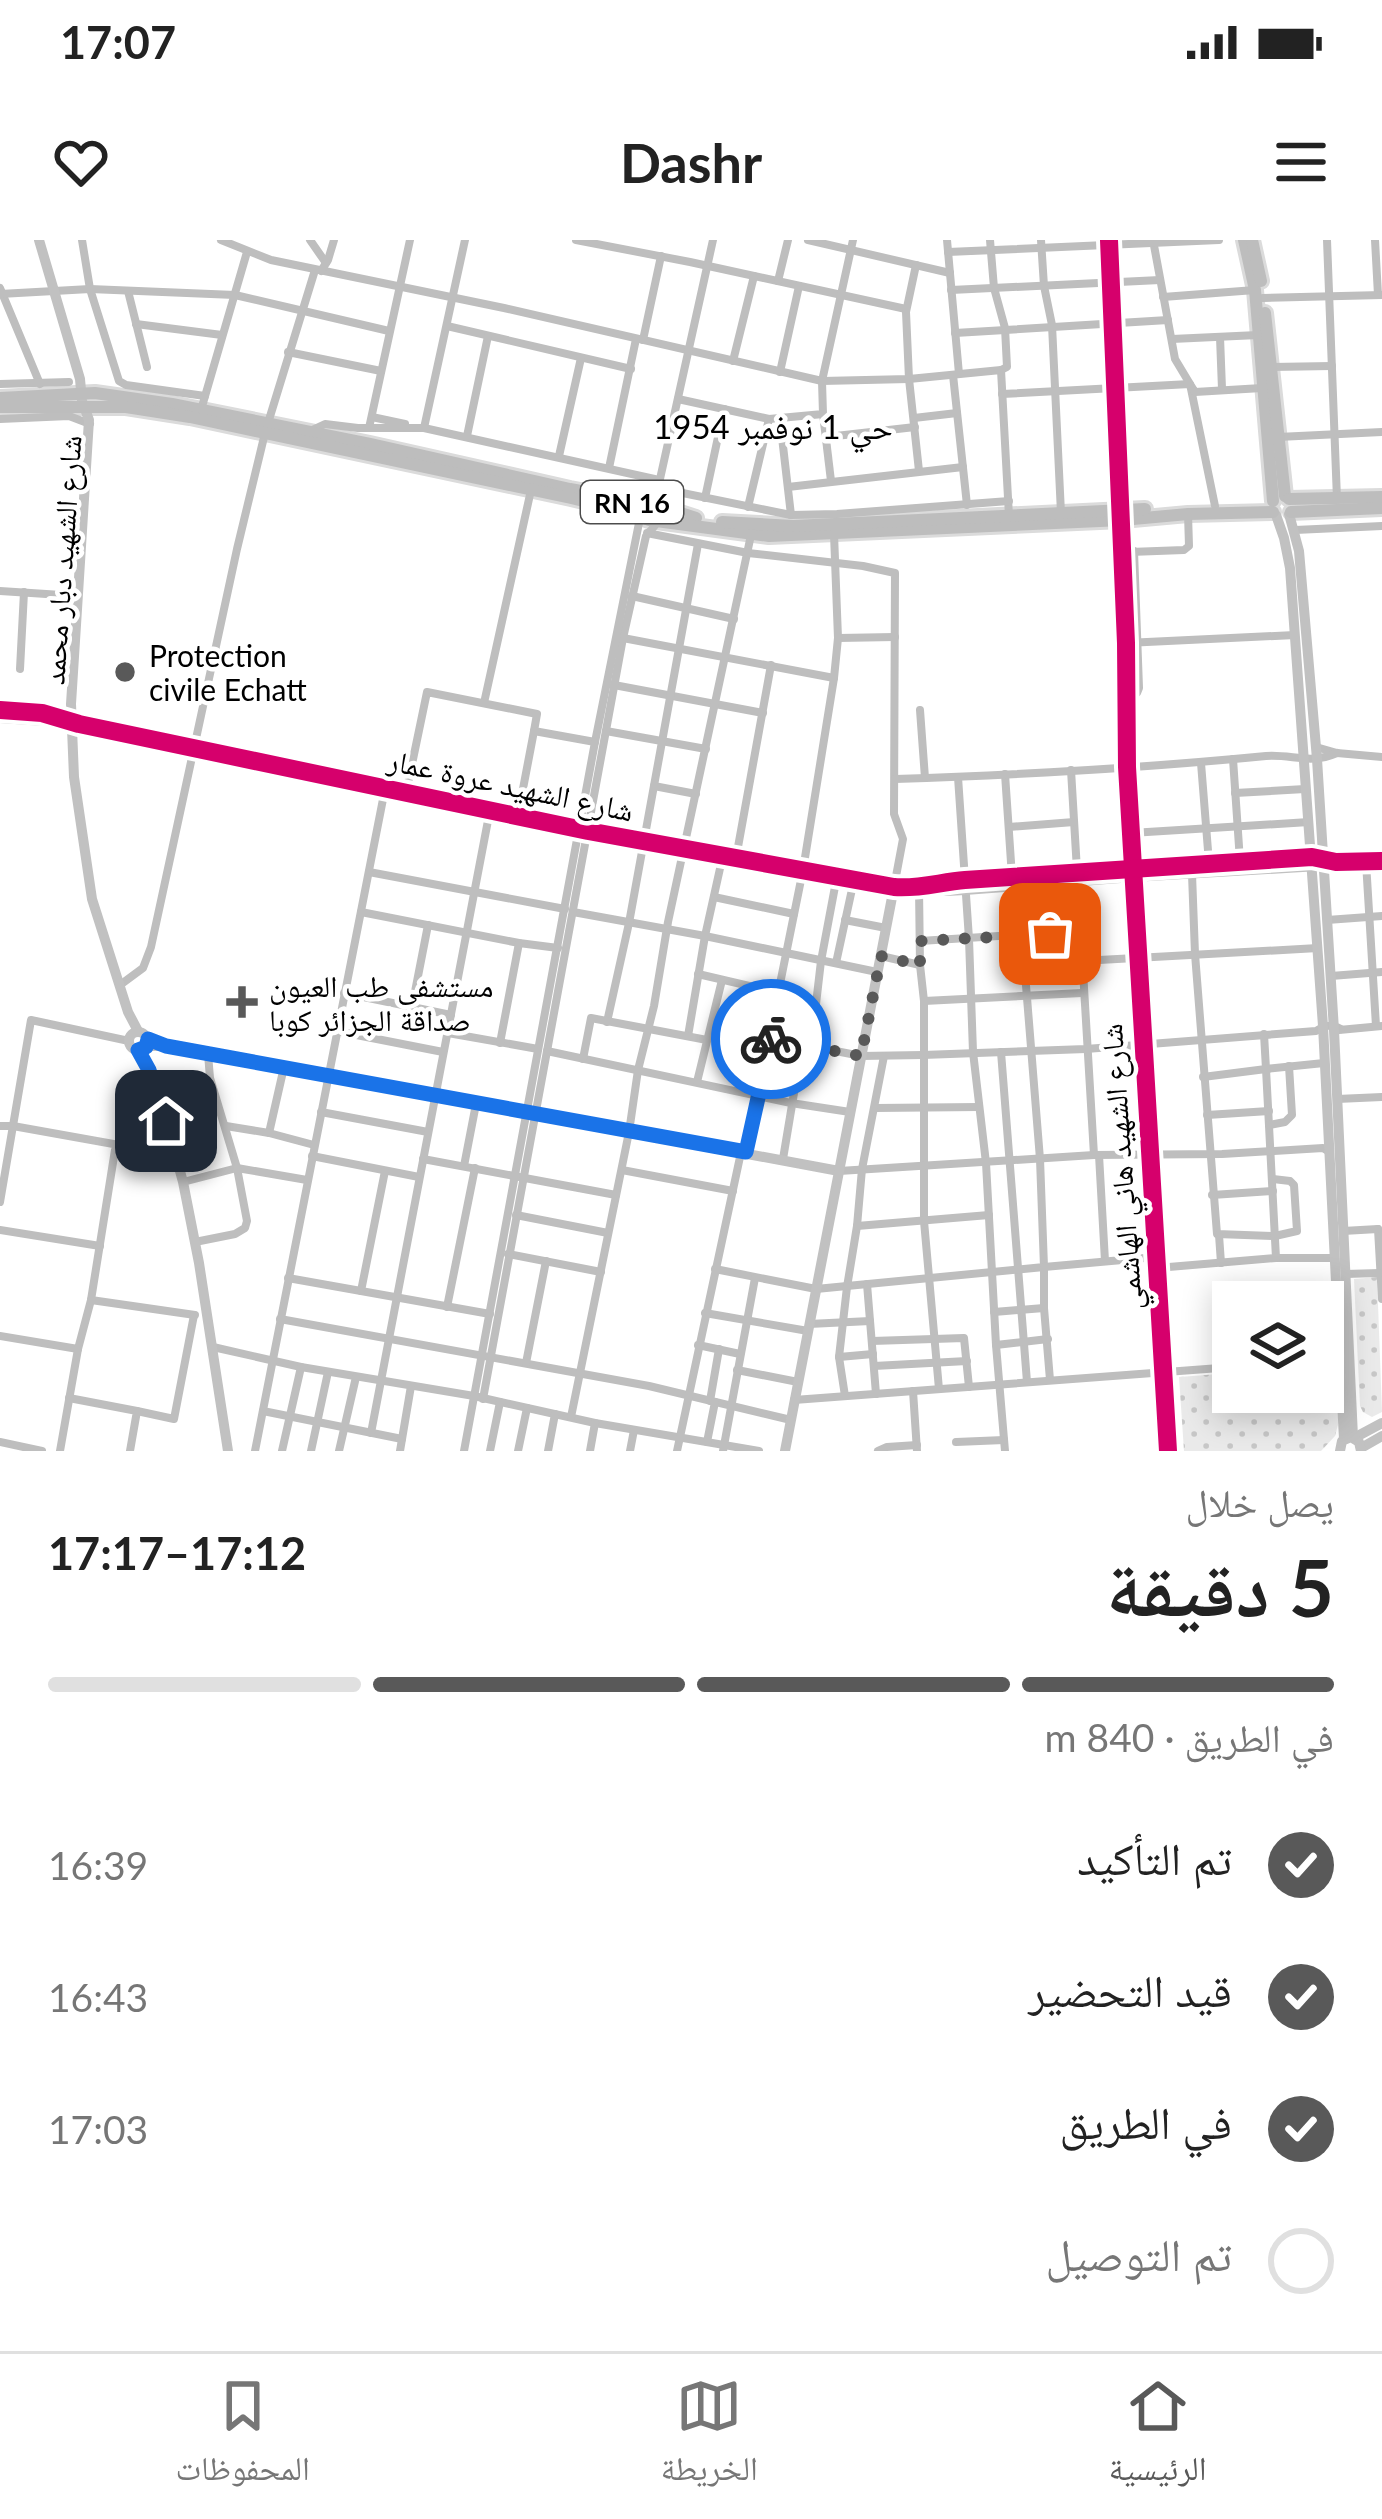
<!DOCTYPE html>
<html lang="ar">
<head>
<meta charset="utf-8">
<style>
  :root { --surface:#fff; --page:#f6f6f6; --text:#222; --muted:#767676; --line:#e0e0e0; --accent:#595959 }
  body { margin:0; font-family:Lato,"Noto Naskh Arabic",sans-serif; background:var(--page); color:var(--text); direction:rtl; height:100vh; display:flex; flex-direction:column; font-size:45px; white-space:nowrap }
  * { box-sizing:border-box; margin:0 }
  p { font-size:39px; color:var(--muted) }
  .icon { flex:none; width:66px; height:66px; fill:none; stroke:currentColor; stroke-width:2; stroke-linecap:round; stroke-linejoin:round }
  .map { position:relative; height:1211px; overflow:hidden; direction:ltr }
  .panel { display:flex; flex-direction:column; background:var(--surface); flex:1 }
  .panel>* { flex:none }
  .controls { position:absolute; left:1212px; top:1041px; display:grid; gap:24px }
  .controls a { display:grid; place-items:center; width:132px; height:132px; border-radius:0px; background:var(--surface); box-shadow:0 6px 30px #0003; font-size:60px }
  .pin { position:absolute; display:grid; place-items:center; width:102px; height:102px; color:#fff; margin:-51px; border-radius:24px; box-shadow:0 6px 18px #0006 }
  .courier { position:absolute; display:grid; place-items:center; width:120px; height:120px; margin:-60px; border:9px solid #1a73e8; border-radius:50%; background:#fff; color:#222; box-shadow:0 3px 15px #0007 }
  .overview em { font-style:normal; font-weight:700 }
  .overview div { display:flex; flex-direction:column-reverse }
  .overview { display:flex; align-items:center; justify-content:space-between; height:204px; padding:0 48px }
  h1 { font-size:78px; font-weight:700; line-height:90px }
  .bar { display:grid; grid-template-columns:repeat(4,1fr); gap:18px 12px; align-content:center; height:144px; padding:0 48px }
  .bar i { height:15px; border-radius:9px; background:var(--line) }
  .bar .selected { background:var(--accent) }
  .bar p { grid-column:span 4 }
  ol { padding:0 48px; list-style:none }
  li { display:flex; align-items:center; gap:36px; height:132px }
  li p { margin-inline-start:auto }
  li .icon { padding:12px; border-radius:50%; background:var(--accent); color:#fff; stroke-width:4 }
  li:last-child { color:var(--muted) }
  li i { width:66px; height:66px; border:6px solid var(--line); border-radius:50% }
  .status { display:flex; justify-content:space-between; align-items:center; height:84px; padding:0 60px; background:var(--surface); direction:ltr }
  .status svg { height:33px; fill:currentColor }
  header { display:flex; justify-content:space-between; align-items:center; height:156px; padding:0 48px; background:var(--surface); font-size:54px; font-weight:700 }
  .tabs { display:flex; justify-content:space-around; align-items:center; height:168px; border-top:3px solid var(--line); background:var(--surface); font-size:33px; color:var(--muted) }
  .tabs a { display:grid; justify-items:center; gap:6px }
  .tabs .selected { color:var(--accent) }
  .map>svg:first-child { display:block }
</style>
</head>
<body>
<div class="status"><b>17:07</b><svg viewBox="0 0 49 12"><path d="M0 12V9h3v3zM5 12V6h3v6zM10 12V3h3v9zM15 12V0h3v12zM26 1h20v11H26zM47 4h2v5h-2z"/></svg></div>
<header><svg class="icon" aria-label="menu" viewBox="0 0 24 24"><path d="M4 6h16M4 12h16M4 18h16"/></svg>Dashr<svg class="icon" aria-label="heart" viewBox="0 0 24 24"><path d="M12 20l-8-8c-3-5 5-10 8-4 3-6 11-1 8 4z"/></svg></header>
<div class="map">
<svg width="1382" height="1211" viewBox="0 0 1382 1211">
  <defs>
    <pattern id="garden-dots" width="8" height="8" patternUnits="userSpaceOnUse" patternTransform="scale(3)"><rect width="8" height="8" fill="#eaeaea"/><path d="M2 2h.1M6 6h.1" fill="none" stroke="#c7c7c7" stroke-width="1.8" stroke-linecap="round"/></pattern>
  </defs>
  <rect width="100%" height="100%" fill="#fff"/>
  <!-- garden -->
  <g fill="url(#garden-dots)">
    <polygon points="1377,1037 1382,1172 1372,1177 1363,1172 1360,1166 1354,1039"/>
    <polygon points="1336,1125 1339,1181 1335,1196 1321,1211 1184,1211 1179,1137 1233,1133 1233,1152 1323,1152 1323,1126"/>
  </g>
  <g fill="none" stroke-linecap="round" stroke-linejoin="round">
    <defs>
      <g id="primary">
        <polyline points="1244,0 1255,50 1273,261"/>
        <polyline points="1252,0 1261,41"/>
        <polyline points="1265,73 1285,256"/>
        <polyline points="0,158 95,153 172,164 370,204 570,249 656,265 696,278"/>
        <polyline points="0,167 126,167 190,177 571,258 626,271 649,280 769,296 1122,280 1188,274 1273,272"/>
        <polyline points="1289,259 1382,257"/>
        <polyline points="1291,272 1382,268"/>
        <polyline points="722,282 793,286 1145,269"/>
      </g>
    </defs>
    <!-- primary casing -->
    <use href="#primary" stroke="#dbdbdb" stroke-width="18"/>
    <!-- street -->
    <g stroke="#bebebe" stroke-width="8">
      <polyline points="82,0 90,49 119,141 126,145 205,156"/>
      <polyline points="221,0 271,20 504,68 822,141 909,139 1001,130 1009,276"/>
      <polyline points="310,0 326,23"/>
      <polyline points="576,0 690,22 906,69"/>
      <polyline points="808,0 950,33"/>
      <polyline points="947,0 959,134"/>
      <polyline points="990,0 994,48 1005,88 1007,127 1001,130"/>
      <polyline points="1041,0 1044,46 1052,85 1061,273"/>
      <polyline points="1109,0 1126,403 1127,527 1168,1211"/>
      <polyline points="1153,0 1175,119 1190,144 1215,266"/>
      <polyline points="1327,0 1337,259"/>
      <polyline points="1375,0 1378,55"/>
      <polyline points="948,12 1219,0"/>
      <polyline points="916,25 906,72 909,139 919,231"/>
      <polyline points="321,31 328,20 334,0"/>
      <polyline points="778,41 788,0"/>
      <polyline points="0,48 40,144"/>
      <polyline points="951,50 1160,40"/>
      <polyline points="128,51 147,127"/>
      <polyline points="0,54 90,49 235,55 389,91"/>
      <polyline points="1163,57 1255,50"/>
      <polyline points="1263,58 1382,55"/>
      <polyline points="136,84 222,95"/>
      <polyline points="447,86 631,129"/>
      <polyline points="955,93 1168,80"/>
      <polyline points="1220,97 1222,149"/>
      <polyline points="1172,99 1258,95"/>
      <polyline points="643,100 661,16"/>
      <polyline points="288,112 381,131"/>
      <polyline points="733,121 754,36"/>
      <polyline points="1271,127 1332,126"/>
      <polyline points="780,132 799,46"/>
      <polyline points="953,135 967,265"/>
      <polyline points="0,144 69,142"/>
      <polyline points="1002,154 1190,144 1195,152 1262,148"/>
      <polyline points="678,159 769,179 823,174 822,141 853,0"/>
      <polyline points="201,170 247,12"/>
      <polyline points="823,174 831,241"/>
      <polyline points="372,177 405,184"/>
      <polyline points="914,178 957,173"/>
      <polyline points="0,179 69,176 90,184"/>
      <polyline points="780,180 791,275"/>
      <polyline points="268,183 315,30"/>
      <polyline points="369,188 410,0"/>
      <polyline points="424,188 465,0"/>
      <polyline points="310,191 325,184 358,188 424,188 659,240"/>
      <polyline points="467,196 488,96"/>
      <polyline points="827,197 915,187"/>
      <polyline points="1278,197 1382,192"/>
      <polyline points="559,216 581,118"/>
      <polyline points="609,228 636,99"/>
      <polyline points="788,247 963,227"/>
      <polyline points="658,248 791,275 837,274 1009,261"/>
      <polyline points="705,258 724,169"/>
      <polyline points="748,267 769,179"/>
      <polyline points="1295,290 1382,286"/>
      <polyline points="647,293 748,313 863,326 895,333 894,574 903,599 894,647"/>
      <polyline points="1130,312 1184,310 1189,306 1188,274"/>
      <polyline points="0,351 77,356"/>
      <polyline points="632,356 734,379"/>
      <polyline points="623,398 834,438"/>
      <polyline points="838,398 895,397"/>
      <polyline points="1126,403 1295,395"/>
      <polyline points="20,429 24,352"/>
      <polyline points="614,445 763,473"/>
      <polyline points="1127,455 1137,453 1139,448 1134,311"/>
      <polyline points="484,463 531,250"/>
      <polyline points="920,470 925,538"/>
      <polyline points="606,491 706,509"/>
      <polyline points="1316,507 1337,513 1382,517"/>
      <polyline points="1233,519 1240,621"/>
      <polyline points="1201,523 1209,623"/>
      <polyline points="1071,530 1094,915"/>
      <polyline points="1005,534 1012,637"/>
      <polyline points="958,537 969,699 973,812 986,923 996,1105 1005,1211"/>
      <path d="M895,539C1018,535 1143,528 1266,516C1293,514 1309,525 1337,513"/>
      <polyline points="654,546 696,554"/>
      <polyline points="406,553 427,452 537,474 534,491"/>
      <polyline points="1235,553 1305,549"/>
      <polyline points="518,575 534,491 595,502"/>
      <polyline points="1009,587 1074,582"/>
      <polyline points="1131,593 1309,582"/>
      <polyline points="736,618 771,425"/>
      <polyline points="1323,618 1336,622 1382,621"/>
      <polyline points="1366,622 1376,786"/>
      <polyline points="369,632 565,669"/>
      <polyline points="1192,634 1195,714 1217,994 1275,996 1297,991 1294,945 1290,941 1273,939"/>
      <polyline points="919,648 920,725 924,761 924,981 939,1149"/>
      <polyline points="714,657 794,674"/>
      <polyline points="361,672 519,703 558,708"/>
      <polyline points="573,672 705,696 877,732"/>
      <polyline points="845,680 886,688"/>
      <polyline points="1327,680 1382,676"/>
      <polyline points="920,701 1079,691"/>
      <polyline points="881,716 920,725"/>
      <polyline points="1081,721 1318,708"/>
      <polyline points="836,723 854,640"/>
      <polyline points="698,734 779,753"/>
      <polyline points="1331,736 1382,732"/>
      <polyline points="120,745 143,728 151,707 237,309 265,193"/>
      <polyline points="344,753 451,775"/>
      <polyline points="924,761 1082,753"/>
      <polyline points="412,767 428,685"/>
      <polyline points="607,782 629,683 698,304"/>
      <polyline points="1339,790 1382,786"/>
      <polyline points="336,791 443,812"/>
      <polyline points="448,793 538,809"/>
      <polyline points="688,796 705,696 723,615"/>
      <path d="M770,798L861,816L923,815L1086,809L1316,791C1325,785 1331,784 1341,789"/>
      <polyline points="500,803 519,703"/>
      <polyline points="811,807 821,721 837,636"/>
      <polyline points="547,811 791,863 850,872"/>
      <polyline points="1001,812 1027,1142"/>
      <polyline points="583,819 591,778 707,800"/>
      <polyline points="1324,823 1266,829 1276,1018 1334,1018"/>
      <polyline points="284,827 269,893 314,905"/>
      <polyline points="1203,837 1266,829 1264,794"/>
      <polyline points="697,842 722,740"/>
      <polyline points="1337,859 1382,857"/>
      <polyline points="875,868 979,867"/>
      <polyline points="321,872 428,892"/>
      <polyline points="1207,875 1269,871"/>
      <polyline points="1269,885 1285,882 1292,875 1289,826"/>
      <polyline points="0,886 13,886 119,905"/>
      <polyline points="226,886 269,893"/>
      <polyline points="1099,915 1105,1021"/>
      <polyline points="312,916 419,937"/>
      <polyline points="423,919 616,955"/>
      <polyline points="783,919 802,805"/>
      <polyline points="464,926 476,864"/>
      <polyline points="622,930 733,951"/>
      <polyline points="839,931 1094,915 1222,914 1323,908 1328,911"/>
      <polyline points="183,942 237,928 307,940"/>
      <polyline points="1212,955 1273,951"/>
      <polyline points="0,962 31,780 129,801"/>
      <polyline points="516,975 608,993"/>
      <polyline points="857,986 989,975"/>
      <polyline points="1378,989 1382,1059"/>
      <polyline points="0,990 100,1006"/>
      <polyline points="1343,991 1378,989"/>
      <polyline points="1219,995 1221,1023"/>
      <polyline points="195,1002 235,994 245,988 247,981 237,928 210,838 208,814"/>
      <polyline points="508,1014 601,1032"/>
      <polyline points="1157,1028 1276,1018"/>
      <polyline points="715,1029 816,1049 1044,1027 1040,919 1018,646"/>
      <polyline points="1345,1034 1380,1033"/>
      <polyline points="288,1038 490,1074"/>
      <polyline points="867,1044 876,1154"/>
      <polyline points="361,1051 385,931"/>
      <polyline points="91,1060 195,1075"/>
      <polyline points="447,1067 475,928"/>
      <polyline points="994,1072 1044,1068"/>
      <polyline points="705,1073 808,1091"/>
      <polyline points="280,1079 649,1146 791,1180"/>
      <polyline points="809,1084 870,1081"/>
      <polyline points="0,1096 78,1109"/>
      <polyline points="872,1101 964,1098 969,1147"/>
      <polyline points="698,1105 740,1114"/>
      <polyline points="996,1105 1048,1099"/>
      <polyline points="213,1107 301,1127 474,1156 595,1183 759,1211"/>
      <polyline points="839,1117 873,1114"/>
      <polyline points="526,1123 546,1021"/>
      <polyline points="874,1126 967,1121"/>
      <polyline points="737,1130 798,1142"/>
      <polyline points="1050,1140 1044,1068 1044,1027 1156,1017"/>
      <polyline points="913,1151 917,1211"/>
      <polyline points="845,1156 839,1117 847,1047 857,986 862,929 884,816"/>
      <polyline points="69,1158 137,1171 130,1211"/>
      <polyline points="483,1159 623,398 646,296 663,276 658,248 713,0"/>
      <polyline points="794,1160 1233,1127"/>
      <polyline points="710,1161 719,1109"/>
      <polyline points="137,1171 174,1179 194,1075"/>
      <polyline points="263,1171 402,1199"/>
      <polyline points="571,1177 629,892 638,830 654,766 668,682 751,295"/>
      <polyline points="371,1193 490,570"/>
      <polyline points="0,1202 42,1211"/>
      <polyline points="707,1202 715,1162"/>
      <polyline points="956,1202 1004,1200"/>
      <polyline points="60,1211 78,1109 91,1060 115,910 119,905 169,895"/>
      <polyline points="255,1211 385,549"/>
      <polyline points="282,1211 301,1127"/>
      <polyline points="311,1211 328,1132"/>
      <polyline points="339,1211 356,1137"/>
      <polyline points="400,1211 411,1146"/>
      <polyline points="464,1211 595,502 640,278"/>
      <polyline points="490,1211 500,1162"/>
      <polyline points="518,1211 527,1168"/>
      <polyline points="548,1211 555,1174"/>
      <polyline points="590,1211 595,1183"/>
      <polyline points="630,1211 634,1190"/>
      <polyline points="677,1211 740,917 746,912 803,630 834,438 838,398 834,294"/>
      <polyline points="723,1211 755,1038"/>
      <polyline points="878,1211 887,1207 917,1205"/>
    </g>
    <!-- secondary -->
    <g stroke="#c1c1c1" stroke-width="10">
      <polyline points="39,0 80,139 82,161 89,180 71,464 74,537 92,659 128,772 138,791"/>
      <polyline points="1289,274 1299,311 1317,519 1334,790 1353,1197"/>
      <polyline points="1276,275 1284,298 1290,328 1323,786 1344,1199"/>
      <polyline points="0,470 42,473 79,484 588,591 894,647 934,647 946,642 1209,623 1323,618"/>
      <polyline points="0,478 45,481"/>
      <polyline points="934,647 946,651 965,650 1133,637 1319,626"/>
      <circle cx="138" cy="801" r="9"/>
      <polyline points="146,806 166,806 839,931"/>
      <polyline points="138,810 158,852 183,942 199,1023 228,1211"/>
      <polyline points="1354,1198 1382,1183"/>
      <polyline points="1361,1208 1382,1196"/>
      <polyline points="785,1211 894,647"/>
      <polyline points="1340,1211 1342,1201 1351,1197 1359,1202 1361,1211"/>
    </g>
    <!-- primary -->
    <use href="#primary" stroke="#bdbdbd" stroke-width="12"/>
    <defs>
      <g id="cycleway">
        <polyline points="1109,0 1126,403 1127,527 1168,1211"/>
        <path d="M0,470L42,473L79,484L588,591L894,647C920,649 940,642 965,640L1312,617L1336,622L1382,621"/>
      </g>
    </defs>
    <!-- cycleway casing -->
    <use href="#cycleway" stroke="#fff" stroke-width="26"/>
    <!-- cycleway -->
    <use href="#cycleway" stroke="#d6006c" stroke-width="18"/>
  </g>
  <g fill="none" stroke-linecap="round" stroke-linejoin="round">
    <!-- done -->
    <polyline stroke="#595959" stroke-width="12" stroke-dasharray="0 21.6" points="771,799 861,816 881,716 920,725 920,701 1050,694"/>
    <!-- route -->
    <polyline stroke="#1a73e8" stroke-width="15" points="166,881 149,830 138,810 146,807 148,799 166,806 746,912 771,799"/>
  </g>
  <!-- markers -->
  <g fill="#595959" stroke="#fff" stroke-width="4.5">
    <circle cx="125" cy="432" r="12"/>
    <path d="M236 744h12v12h12v12h-12v12h-12v-12h-12v-12h12z"/>
  </g>
  <g text-anchor="middle" dominant-baseline="central" stroke-width="9" stroke-linejoin="round" paint-order="stroke">
    <!-- shield labels -->
    <rect fill="#fff" stroke="#4c4c4c" stroke-width="3" x="581" y="241" width="102" height="42" rx="9"/>
    <g font-size="27" font-weight="bold" fill="#000">
      <text x="632" y="262">RN 16</text>
    </g>
    <!-- street labels -->
    <g font-size="30" fill="#000" stroke="#fff">
      <text transform="translate(61 320) rotate(-86)">شارع الشهيد دبار محمد</text>
      <text transform="translate(511 544) rotate(12)">شارع الشهيد عروة عمار</text>
      <text transform="translate(1120 927) rotate(-94)">شارع الشهيد هاني الهاشمي</text>
    </g>
    <!-- poi labels -->
    <g font-size="30" fill="#000" stroke="#fff" text-anchor="start">
      <text x="149" y="415">Protection<tspan x="149" dy="34">civile Echatt</tspan></text>
      <text x="269" y="745">مستشفى طب العيون<tspan x="269" dy="34">صداقة الجزائر كوبا</tspan></text>
    </g>
    <!-- neighbourhood labels -->
    <g font-size="33" fill="#000" stroke="#fff">
      <text x="773" y="186">حي 1 نوفمبر 1954</text>
    </g>
  </g>
</svg>
<div class="controls">
<a><svg class="icon" aria-label="layers" viewBox="0 0 24 24"><path d="M12 4l9 5-9 5-9-5zM3 14l9 5 9-5"/></svg></a>
</div>
<div class="pin" style="left:1050px;top:694px;background:#ea580c"><svg class="icon" aria-label="bag" viewBox="0 0 24 24"><path d="M5 8h14l-1 12H6zM9 8a3 3 0 0 1 6 0"/></svg></div>
<div class="pin" style="left:166px;top:881px;background:#1f2937"><svg class="icon" aria-label="home" viewBox="0 0 24 24"><path d="M3 11l9-7 9 7M6 9v11h12V9"/></svg></div>
<div class="courier" style="left:771px;top:799px"><svg class="icon" aria-label="bike" viewBox="0 0 24 24"><circle cx="6" cy="16" r="4"/><circle cx="18" cy="16" r="4"/><path d="M6 16l4-8h5l3 8M10 8l3 8H6M13 5h3"/></svg></div>
</div>
<section class="panel">
<div class="overview"><div><h1>5 دقيقة</h1><p>يصل خلال</p></div><em>17:12–17:17</em></div>
<div class="bar"><i class="selected"></i><i class="selected"></i><i class="selected"></i><i></i><p>في الطريق · 840 m</p></div>
<ol>
<li><svg class="icon" aria-label="check" viewBox="0 0 24 24"><path d="M5 12l5 5 9-10"/></svg>تم التأكيد<p>16:39</p></li>
<li><svg class="icon" aria-label="check" viewBox="0 0 24 24"><path d="M5 12l5 5 9-10"/></svg>قيد التحضير<p>16:43</p></li>
<li><svg class="icon" aria-label="check" viewBox="0 0 24 24"><path d="M5 12l5 5 9-10"/></svg>في الطريق<p>17:03</p></li>
<li><i></i>تم التوصيل</li>
</ol>
</section>
<nav class="tabs">
<a class="selected"><svg class="icon" aria-label="home" viewBox="0 0 24 24"><path d="M3 11l9-7 9 7M6 9v11h12V9"/></svg>الرئيسية</a>
<a><svg class="icon" aria-label="map" viewBox="0 0 24 24"><path d="M3 6l6-2 6 2 6-2v14l-6 2-6-2-6 2zM9 4v14M15 6v14"/></svg>الخريطة</a>
<a><svg class="icon" aria-label="saved" viewBox="0 0 24 24"><path d="M7 4h10v16l-5-4-5 4z"/></svg>المحفوظات</a>
</nav>
</body>
</html>
